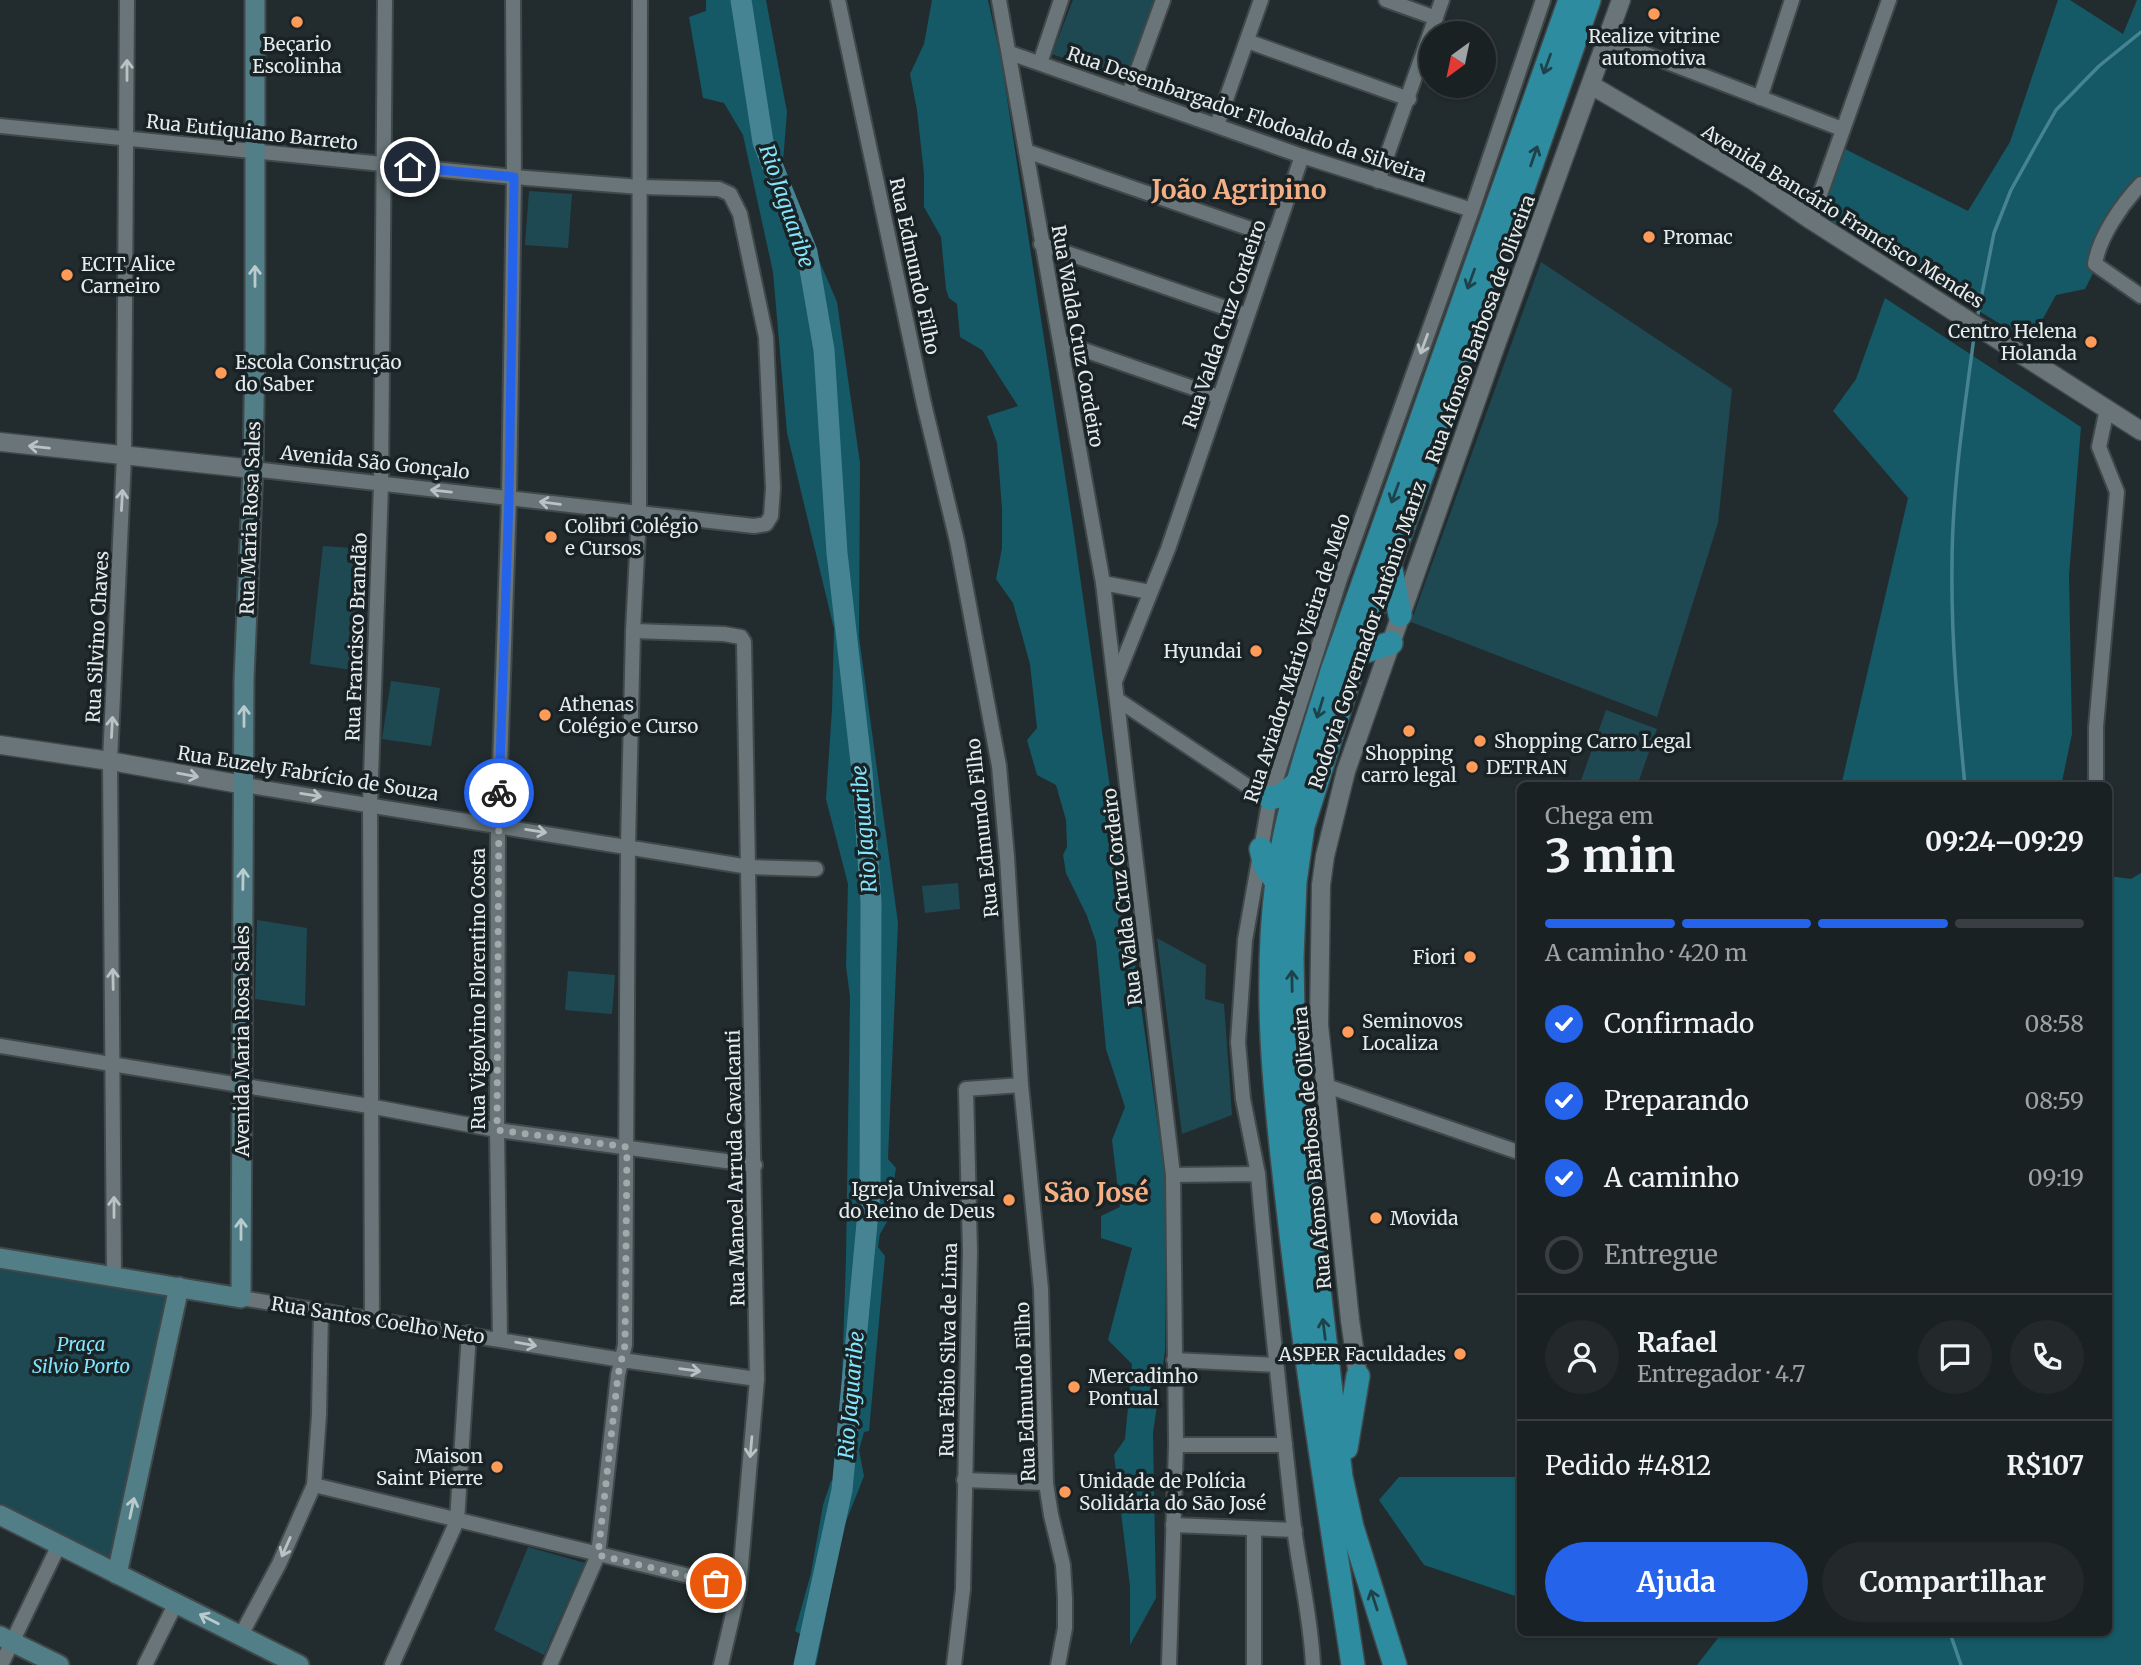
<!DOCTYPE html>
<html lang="pt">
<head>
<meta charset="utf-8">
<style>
  :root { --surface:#1a2123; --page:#23292b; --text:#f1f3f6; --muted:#9fa3a6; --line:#383e41; --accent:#2563eb }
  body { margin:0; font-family:Merriweather,serif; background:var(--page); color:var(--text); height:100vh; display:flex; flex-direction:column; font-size:26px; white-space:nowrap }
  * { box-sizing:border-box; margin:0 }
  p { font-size:23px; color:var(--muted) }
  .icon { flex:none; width:38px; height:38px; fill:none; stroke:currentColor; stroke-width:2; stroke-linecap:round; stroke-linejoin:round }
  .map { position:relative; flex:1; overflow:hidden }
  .details { position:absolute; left:1517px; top:782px; width:595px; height:854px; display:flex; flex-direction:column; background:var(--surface); border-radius:10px; box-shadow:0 2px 5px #0004,0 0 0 2px var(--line) }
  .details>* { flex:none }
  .needle { width:46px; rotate:213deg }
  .buttons { position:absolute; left:1419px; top:21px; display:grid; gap:14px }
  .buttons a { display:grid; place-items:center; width:77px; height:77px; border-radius:50%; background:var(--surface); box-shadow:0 2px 5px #0004,0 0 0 2px var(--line); font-size:35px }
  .pin { position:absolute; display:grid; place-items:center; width:60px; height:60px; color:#fff; margin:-30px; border:4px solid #fff; border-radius:50%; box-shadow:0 2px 7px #0007 }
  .courier { position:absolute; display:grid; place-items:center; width:70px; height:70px; margin:-35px; border:5px solid #2563eb; border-radius:50%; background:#fff; color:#222; box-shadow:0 2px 9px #0007 }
  .summary em { font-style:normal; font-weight:700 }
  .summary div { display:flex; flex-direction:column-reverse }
  .summary { display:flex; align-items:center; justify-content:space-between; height:119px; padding:0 28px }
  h1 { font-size:46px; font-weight:700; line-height:52px }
  .bar { display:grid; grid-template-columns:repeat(4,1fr); gap:10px 7px; align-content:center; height:84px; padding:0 28px }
  .bar i { height:9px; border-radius:5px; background:var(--line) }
  .bar .current { background:var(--accent) }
  .bar p { grid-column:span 4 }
  .line { display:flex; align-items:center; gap:18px; padding:0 28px; border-top:2px solid var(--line) }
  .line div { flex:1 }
  .round { display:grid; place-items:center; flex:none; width:74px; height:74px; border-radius:37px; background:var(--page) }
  ol { padding:0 28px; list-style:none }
  li { display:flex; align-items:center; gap:21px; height:77px }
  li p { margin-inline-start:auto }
  li .icon { padding:7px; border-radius:50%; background:var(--accent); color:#fff; stroke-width:4 }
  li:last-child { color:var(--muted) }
  li i { width:38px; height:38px; border:4px solid var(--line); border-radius:50% }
  .action { display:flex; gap:14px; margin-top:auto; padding:14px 28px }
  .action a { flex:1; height:80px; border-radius:42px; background:var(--accent); color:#fff; font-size:28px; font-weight:700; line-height:80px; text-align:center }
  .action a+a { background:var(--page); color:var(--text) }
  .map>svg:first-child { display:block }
</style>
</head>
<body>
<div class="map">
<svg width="2141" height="1665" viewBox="0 0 2141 1665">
  <rect width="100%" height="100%" fill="#222c2f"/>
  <!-- green -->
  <g fill="#1e4953">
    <polygon points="1073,0 1154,0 1125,80 1052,54"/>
    <polygon points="529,191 572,194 568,248 525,245"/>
    <polygon points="1541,262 1732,389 1718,523 1657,717 1411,622"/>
    <polygon points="323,546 368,549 359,671 310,664"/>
    <polygon points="391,681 440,688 431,746 382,739"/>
    <polygon points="1606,710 1657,729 1637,786 1579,786"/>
    <polygon points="958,883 960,909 925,913 922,886"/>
    <polygon points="257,920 307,928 305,1006 255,999"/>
    <polygon points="1157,938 1206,965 1205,999 1224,1004 1232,1115 1182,1134"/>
    <polygon points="568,971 615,975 612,1014 565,1010"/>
    <polygon points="0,1261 178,1288 113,1559 0,1505"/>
    <polygon points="528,1547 585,1563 544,1655 494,1630"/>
  </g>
  <!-- forest -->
  <g fill="#155866">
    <polygon points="706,0 766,0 787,112 782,174 837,302 860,463 859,637 898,923 888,1159 896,1168 888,1220 880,1234 878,1247 885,1256 869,1431 864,1432 859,1450 864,1476 843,1529 816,1665 794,1665 802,1635 795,1631 811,1573 823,1505 831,1481 837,1480 841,1465 834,1458 834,1451 839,1451 840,1439 846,1258 850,997 846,966 848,884 826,799 832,709 834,629 787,433 773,272 743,135 724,103 703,98 689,17 706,11"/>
    <polygon points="932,0 988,0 1001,59 1073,527 1166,1182 1165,1351 1153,1433 1156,1598 1130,1645 1130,1586 1114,1455 1125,1439 1132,1364 1108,1340 1132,1248 1101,1238 1101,1216 1120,1207 1112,1140 1125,1107 1106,1049 1096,942 1087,916 1066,873 1063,855 1067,847 1066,820 1056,785 1037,775 1027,740 1037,728 1030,664 1013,603 996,579 1002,548 1002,509 997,443 987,416 1018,406 982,350 960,337 957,304 949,298 946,289 941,237 924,207 924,174 917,110 910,74 924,44"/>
    <polygon points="2058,0 2070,0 2123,34 2137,0 2141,0 2141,180 2085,289 2056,295 2030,342 1819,214 1845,149 1968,211 2010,142"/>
    <polygon points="1885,298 2081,427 2069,575 2072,734 2061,786 1841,786 1908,498 1833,411 1856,379"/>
    <polygon points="2141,873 2141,1665 1697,1665 1722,1633 2109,1633 2109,876 2131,879"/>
    <polygon points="1399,1477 1521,1477 1521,1594 1518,1597 1424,1565 1379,1500"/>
  </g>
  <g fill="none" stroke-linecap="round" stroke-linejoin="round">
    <!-- stream -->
    <g stroke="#468493" stroke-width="3.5">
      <polyline points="1977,319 1994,233 2011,190 2036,145 2056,110 2099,66 2141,32"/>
      <path d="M1965,786C1958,713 1951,640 1952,566C1952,489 1964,413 1974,337"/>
      <polyline points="1950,1633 1961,1665"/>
    </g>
    <!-- river -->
    <polyline stroke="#468493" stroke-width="21" points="741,0 763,142 807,252 824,350 837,553 862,771 871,902 870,1191 842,1490 804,1665"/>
    <defs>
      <g id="minor">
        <polyline points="838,0 924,404 957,541 999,766 1007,857 1021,1085 1041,1289 1046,1483 1051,1515 1063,1565 1065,1598 1065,1628 1058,1665"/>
        <polyline points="999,0 1103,583 1173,1175 1176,1445 1169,1665"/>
        <polyline points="1386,0 1436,18"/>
        <polyline points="1607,39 1842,129"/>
        <polyline points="1247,41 1409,99"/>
        <polyline points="1010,53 1302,156 1472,210"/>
        <polyline points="1040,63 1061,0"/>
        <polyline points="1129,94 1163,0"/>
        <polyline points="1760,98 1792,0"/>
        <polyline points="1217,125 1261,0"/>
        <polyline points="0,126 514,177 640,187 719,189 730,194 740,214 766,337 773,488 771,516 766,524 754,526 253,469"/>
        <polyline points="1026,151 1274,237"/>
        <polyline points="1378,181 1442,0"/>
        <path d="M2141,184C2122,204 2099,237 2095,264L2141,296"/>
        <polyline points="1811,220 1889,0"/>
        <polyline points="1041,244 1246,315"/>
        <polyline points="1061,342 1219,397"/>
        <polyline points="1103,583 1150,592"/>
        <polyline points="633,631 724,634 741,637 744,642 757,1379 739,1588 721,1665"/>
        <polyline points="1116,679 1168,549 1302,156"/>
        <polyline points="1118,700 1252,789 1270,798"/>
        <polyline points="244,785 749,867 816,869"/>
        <polyline points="2096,786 2096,727 2117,492 2099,447 2107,409"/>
        <polyline points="0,1046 369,1106 497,1130 755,1165"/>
        <polyline points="1324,1085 1521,1153"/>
        <polyline points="1258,1174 1243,1099 1238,1042 1245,940 1270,798 1339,582 1472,210 1543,0"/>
        <path d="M1173,1175L1258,1174C1268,1292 1281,1410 1294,1528C1300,1574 1311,1619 1313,1665"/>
        <polyline points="114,1275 110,761 124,456 127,0"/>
        <polyline points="241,1298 622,1360 757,1379"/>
        <polyline points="372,1318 370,805 381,485 385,0"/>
        <polyline points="500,1339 497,1130 498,826 509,498 514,177 513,0"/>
        <polyline points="1174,1360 1275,1365"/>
        <polyline points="1176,1445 1285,1445"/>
        <polyline points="964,1480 1046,1483"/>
        <polyline points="314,1485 739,1588"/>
        <polyline points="1173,1525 1295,1530"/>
        <polyline points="241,1635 279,1564 314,1485 319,1415 321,1311"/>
        <polyline points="1,1665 59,1545"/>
        <polyline points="145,1665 176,1603"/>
        <polyline points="392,1665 457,1521 469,1333"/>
        <polyline points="550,1665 598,1555 618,1375 625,1345 628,845 633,631 639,514 640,0"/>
        <polyline points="954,1665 963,1589 970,1252 966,1089 1021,1085"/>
        <polyline points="1254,1665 1254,1529"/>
      </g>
      <g id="tertiary">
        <polyline points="1591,85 1754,181 1811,220 2141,431"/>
        <polyline points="0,442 253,469"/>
        <polyline points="0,745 110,761 244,785"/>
        <polyline points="1358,1376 1350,1320 1319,1025 1321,885 1325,856 1346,771 1492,356 1621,0"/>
      </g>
      <g id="secondary">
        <polyline points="0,1258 241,1298 244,679 253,469 255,344 255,0"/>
        <polyline points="0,1515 299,1665"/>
        <polyline points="117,1574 179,1287"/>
        <polyline points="0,1636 59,1665"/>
      </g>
      <g id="trunk">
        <polyline points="1390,564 1400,615"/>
        <polyline points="1357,654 1391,643"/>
        <polyline points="1270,798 1283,795 1297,783"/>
        <polyline points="1261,849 1265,866 1276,881"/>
        <polyline points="1346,1448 1358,1376"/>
        <path d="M1353,1665C1330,1513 1305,1361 1288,1208C1275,1099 1263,990 1277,881C1286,809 1311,740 1332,671L1570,0"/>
        <polyline points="1395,1665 1352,1527 1341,1477 1294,1076 1292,957 1295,882 1303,826 1357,654 1443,417 1589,0"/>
      </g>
    </defs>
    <!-- minor casing -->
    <use href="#minor" stroke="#40484a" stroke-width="18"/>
    <!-- tertiary casing -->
    <use href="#tertiary" stroke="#40484a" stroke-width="21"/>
    <!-- secondary casing -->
    <use href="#secondary" stroke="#40484a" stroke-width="23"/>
    <!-- trunk casing -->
    <use href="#trunk" stroke="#40484a" stroke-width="26"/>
    <!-- minor -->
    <use href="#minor" stroke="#697578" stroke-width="14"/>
    <!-- tertiary -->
    <use href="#tertiary" stroke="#697578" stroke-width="18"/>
    <!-- secondary -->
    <use href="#secondary" stroke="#527e87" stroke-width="19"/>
    <!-- trunk -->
    <use href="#trunk" stroke="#2d8ca0" stroke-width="23"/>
  </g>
  <!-- one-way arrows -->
  <defs><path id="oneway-shaft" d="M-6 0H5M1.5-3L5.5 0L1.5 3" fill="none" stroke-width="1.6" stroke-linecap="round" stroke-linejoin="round" transform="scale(1.75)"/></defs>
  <g stroke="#1f424a">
    <use href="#oneway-shaft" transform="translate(1547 64) rotate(110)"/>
    <use href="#oneway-shaft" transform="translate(1534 156) rotate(-71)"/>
    <use href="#oneway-shaft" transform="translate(1471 279) rotate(110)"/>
    <use href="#oneway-shaft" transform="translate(1395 493) rotate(110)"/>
    <use href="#oneway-shaft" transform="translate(1320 708) rotate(107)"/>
    <use href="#oneway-shaft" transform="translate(1292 981) rotate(-91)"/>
    <use href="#oneway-shaft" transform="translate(1324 1329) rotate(-97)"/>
    <use href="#oneway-shaft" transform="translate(1374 1600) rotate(-108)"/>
  </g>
  <g stroke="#bac2c4">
    <use href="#oneway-shaft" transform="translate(127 70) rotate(-90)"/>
    <use href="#oneway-shaft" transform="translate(1424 344) rotate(110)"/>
    <use href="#oneway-shaft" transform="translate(39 447) rotate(-174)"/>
    <use href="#oneway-shaft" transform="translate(441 491) rotate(-174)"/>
    <use href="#oneway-shaft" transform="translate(122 500) rotate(-87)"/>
    <use href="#oneway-shaft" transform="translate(550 503) rotate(-173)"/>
    <use href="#oneway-shaft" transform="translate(112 727) rotate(-87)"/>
    <use href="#oneway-shaft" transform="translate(188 775) rotate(10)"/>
    <use href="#oneway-shaft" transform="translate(311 795) rotate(9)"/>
    <use href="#oneway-shaft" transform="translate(536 831) rotate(9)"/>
    <use href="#oneway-shaft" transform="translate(113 979) rotate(-91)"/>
    <use href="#oneway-shaft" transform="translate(114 1207) rotate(-90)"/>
    <use href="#oneway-shaft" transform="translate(526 1344) rotate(10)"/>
    <use href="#oneway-shaft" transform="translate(690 1370) rotate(8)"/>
    <use href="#oneway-shaft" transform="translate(751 1447) rotate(95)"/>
    <use href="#oneway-shaft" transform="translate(286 1547) rotate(114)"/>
  </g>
  <g stroke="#bacbce">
    <use href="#oneway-shaft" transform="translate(255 276) rotate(-90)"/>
    <use href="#oneway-shaft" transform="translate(244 716) rotate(-90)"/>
    <use href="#oneway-shaft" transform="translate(243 879) rotate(-89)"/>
    <use href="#oneway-shaft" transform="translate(241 1229) rotate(-90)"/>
    <use href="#oneway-shaft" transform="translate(132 1508) rotate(-78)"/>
    <use href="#oneway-shaft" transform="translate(209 1619) rotate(-153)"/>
  </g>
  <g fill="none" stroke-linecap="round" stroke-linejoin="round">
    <!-- done -->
    <polyline stroke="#a1a9aa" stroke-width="7" stroke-dasharray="0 12.6" points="499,793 497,1130 627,1147 625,1345 618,1375 598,1555 716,1583"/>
    <!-- route -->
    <polyline stroke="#2563eb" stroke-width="9" points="410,167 514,177 509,498 499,793"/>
  </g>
  <!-- markers -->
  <g fill="#fe9b59" stroke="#192225" stroke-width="2.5">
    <circle cx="1654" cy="14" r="7"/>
    <circle cx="297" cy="22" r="7"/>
    <circle cx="1649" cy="237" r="7"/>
    <circle cx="67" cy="275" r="7"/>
    <circle cx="2091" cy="342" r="7"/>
    <circle cx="221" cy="373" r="7"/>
    <circle cx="551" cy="537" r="7"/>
    <circle cx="1256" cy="651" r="7"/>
    <circle cx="545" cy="715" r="7"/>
    <circle cx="1409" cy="731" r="7"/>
    <circle cx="1480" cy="741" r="7"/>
    <circle cx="1472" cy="767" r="7"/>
    <circle cx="1470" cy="957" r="7"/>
    <circle cx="1348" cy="1032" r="7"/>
    <circle cx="1009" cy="1200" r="7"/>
    <circle cx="1376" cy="1218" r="7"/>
    <circle cx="1460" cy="1354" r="7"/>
    <circle cx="1074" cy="1387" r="7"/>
    <circle cx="497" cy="1467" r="7"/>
    <circle cx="1065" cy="1492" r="7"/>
  </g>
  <g text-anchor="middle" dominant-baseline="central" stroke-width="7" stroke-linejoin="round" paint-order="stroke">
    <!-- poi labels -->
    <g font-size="19" fill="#e6eced" stroke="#192225" text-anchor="start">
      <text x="1654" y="36" text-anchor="middle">Realize vitrine<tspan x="1654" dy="22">automotiva</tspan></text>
      <text x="297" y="44" text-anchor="middle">Beçario<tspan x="297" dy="22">Escolinha</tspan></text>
      <text x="1663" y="237">Promac</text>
      <text x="81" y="264">ECIT Alice<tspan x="81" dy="22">Carneiro</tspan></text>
      <text x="2077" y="331" text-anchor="end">Centro Helena<tspan x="2077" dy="22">Holanda</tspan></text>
      <text x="235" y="362">Escola Construção<tspan x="235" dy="22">do Saber</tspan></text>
      <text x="565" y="526">Colibri Colégio<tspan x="565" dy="22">e Cursos</tspan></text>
      <text x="1242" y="651" text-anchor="end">Hyundai</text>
      <text x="559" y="704">Athenas<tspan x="559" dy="22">Colégio e Curso</tspan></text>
      <text x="1494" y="741">Shopping Carro Legal</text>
      <text x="1409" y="753" text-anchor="middle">Shopping<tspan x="1409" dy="22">carro legal</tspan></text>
      <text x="1486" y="767">DETRAN</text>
      <text x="1456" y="957" text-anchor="end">Fiori</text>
      <text x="1362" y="1021">Seminovos<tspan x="1362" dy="22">Localiza</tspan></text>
      <text x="995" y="1189" text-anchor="end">Igreja Universal<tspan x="995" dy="22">do Reino de Deus</tspan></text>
      <text x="1390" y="1218">Movida</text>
      <text x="1446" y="1354" text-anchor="end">ASPER Faculdades</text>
      <text x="1088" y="1376">Mercadinho<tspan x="1088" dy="22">Pontual</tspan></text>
      <text x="483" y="1456" text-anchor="end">Maison<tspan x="483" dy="22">Saint Pierre</tspan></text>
      <text x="1079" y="1481">Unidade de Polícia<tspan x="1079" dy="22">Solidária do São José</tspan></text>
    </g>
    <!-- street labels -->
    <g font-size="19" fill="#e6eced" stroke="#192225">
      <text transform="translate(1247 114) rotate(19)">Rua Desembargador Flodoaldo da Silveira</text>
      <text transform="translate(252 132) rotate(6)">Rua Eutiquiano Barreto</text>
      <text transform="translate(1843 216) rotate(32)">Avenida Bancário Francisco Mendes</text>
      <text transform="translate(915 266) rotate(78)">Rua Edmundo Filho</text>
      <text transform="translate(1224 324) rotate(-71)">Rua Valda Cruz Cordeiro</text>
      <text transform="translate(1480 329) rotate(-70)">Rua Afonso Barbosa de Oliveira</text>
      <text transform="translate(1078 336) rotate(80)">Rua Walda Cruz Cordeiro</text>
      <text transform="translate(375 462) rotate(6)">Avenida São Gonçalo</text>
      <text transform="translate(250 518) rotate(-88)">Rua Maria Rosa Sales</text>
      <text transform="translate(1367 635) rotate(-71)">Rodovia Governador Antônio Mariz</text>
      <text transform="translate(97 637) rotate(-87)">Rua Silvino Chaves</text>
      <text transform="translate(356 637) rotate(-88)">Rua Francisco Brandão</text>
      <text transform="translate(1297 658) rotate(-72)">Rua Aviador Mário Vieira de Melo</text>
      <text transform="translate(308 773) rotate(9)">Rua Euzely Fabrício de Souza</text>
      <text transform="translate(982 828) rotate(-96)">Rua Edmundo Filho</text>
      <text transform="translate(1122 897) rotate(-97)">Rua Valda Cruz Cordeiro</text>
      <text transform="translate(478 989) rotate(-90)">Rua Vigolvino Florentino Costa</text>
      <text transform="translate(242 1041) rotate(-90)">Avenida Maria Rosa Sales</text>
      <text transform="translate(1312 1148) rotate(-95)">Rua Afonso Barbosa de Oliveira</text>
      <text transform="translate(735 1168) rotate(-91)">Rua Manoel Arruda Cavalcanti</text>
      <text transform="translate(378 1320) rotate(9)">Rua Santos Coelho Neto</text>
      <text transform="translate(948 1350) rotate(-89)">Rua Fábio Silva de Lima</text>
      <text transform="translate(1025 1392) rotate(-92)">Rua Edmundo Filho</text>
    </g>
    <!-- park labels -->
    <g font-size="19" font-style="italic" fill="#83e5fc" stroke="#192225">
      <text x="81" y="1344">Praça<tspan x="81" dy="22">Silvio Porto</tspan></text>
    </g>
    <!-- water labels -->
    <g font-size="21" font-style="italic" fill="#83e5fc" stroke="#192225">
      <text transform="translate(787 206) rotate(71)">Rio Jaguaribe</text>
      <text transform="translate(864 829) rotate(-95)">Rio Jaguaribe</text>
      <text transform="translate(851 1395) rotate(-85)">Rio Jaguaribe</text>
    </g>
    <!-- district labels -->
    <g font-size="26" font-weight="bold" fill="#f5af84" stroke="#192225">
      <text x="1239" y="189">João Agripino</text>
      <text x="1096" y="1192">São José</text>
    </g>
  </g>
</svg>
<div class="buttons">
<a><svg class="needle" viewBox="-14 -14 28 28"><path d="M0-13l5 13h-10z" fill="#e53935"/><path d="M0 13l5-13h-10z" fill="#9fa3a6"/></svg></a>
</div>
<div class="pin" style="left:716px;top:1583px;background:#ea580c"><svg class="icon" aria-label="bag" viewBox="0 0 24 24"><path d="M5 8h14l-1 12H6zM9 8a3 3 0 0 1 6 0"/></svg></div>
<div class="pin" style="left:410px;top:167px;background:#1f2937"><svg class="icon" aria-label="home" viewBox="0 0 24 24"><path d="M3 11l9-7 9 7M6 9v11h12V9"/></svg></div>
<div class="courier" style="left:499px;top:793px"><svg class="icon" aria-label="bike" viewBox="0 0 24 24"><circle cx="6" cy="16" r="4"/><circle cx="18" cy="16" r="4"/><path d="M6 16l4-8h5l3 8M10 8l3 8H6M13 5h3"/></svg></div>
<section class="details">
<div class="summary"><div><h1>3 min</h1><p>Chega em</p></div><em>09:24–09:29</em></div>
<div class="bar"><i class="current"></i><i class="current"></i><i class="current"></i><i></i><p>A caminho · 420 m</p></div>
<ol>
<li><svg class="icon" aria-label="check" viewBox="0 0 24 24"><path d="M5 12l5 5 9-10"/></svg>Confirmado<p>08:58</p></li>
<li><svg class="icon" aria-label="check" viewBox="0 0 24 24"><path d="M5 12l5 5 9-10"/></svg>Preparando<p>08:59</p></li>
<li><svg class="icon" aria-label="check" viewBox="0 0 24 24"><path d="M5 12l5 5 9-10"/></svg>A caminho<p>09:19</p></li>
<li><i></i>Entregue</li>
</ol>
<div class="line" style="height:126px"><a class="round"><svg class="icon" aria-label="person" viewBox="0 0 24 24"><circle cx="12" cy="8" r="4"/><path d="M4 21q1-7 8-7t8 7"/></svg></a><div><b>Rafael</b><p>Entregador · 4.7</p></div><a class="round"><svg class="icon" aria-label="chat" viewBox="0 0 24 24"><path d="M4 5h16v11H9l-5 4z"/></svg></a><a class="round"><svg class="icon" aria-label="phone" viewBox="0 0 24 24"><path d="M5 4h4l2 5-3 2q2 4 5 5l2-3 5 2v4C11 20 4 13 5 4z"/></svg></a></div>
<div class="line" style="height:91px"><div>Pedido #4812</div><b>R$107</b></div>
<div class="action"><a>Ajuda</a><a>Compartilhar</a></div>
</section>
</div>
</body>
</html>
